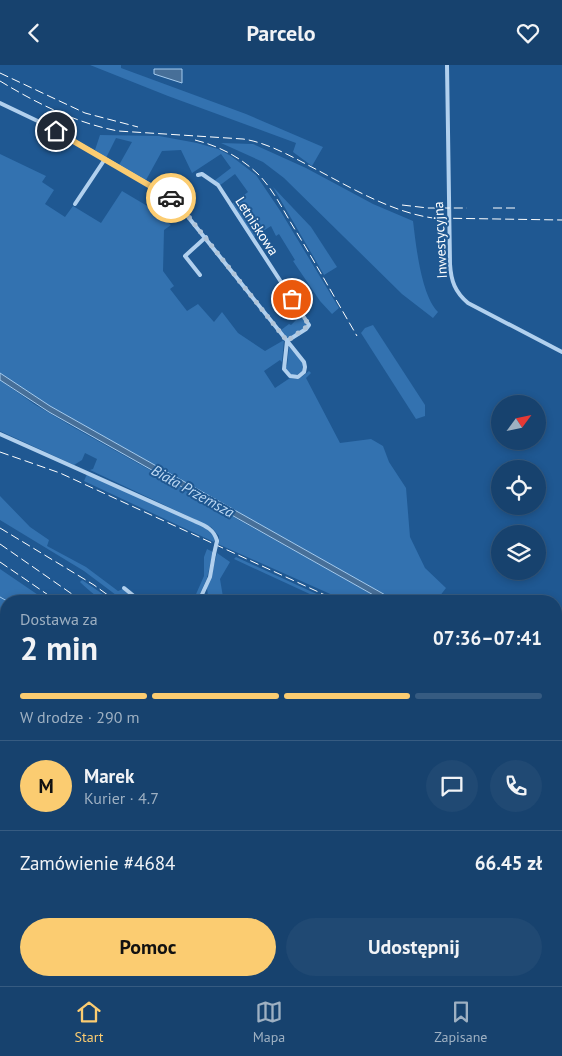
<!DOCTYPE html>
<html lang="pl">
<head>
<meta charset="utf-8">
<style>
  :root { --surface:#17426e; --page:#204973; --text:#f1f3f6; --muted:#9eb0c2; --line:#365b81; --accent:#fbcc71 }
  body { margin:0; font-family:"PT Sans",sans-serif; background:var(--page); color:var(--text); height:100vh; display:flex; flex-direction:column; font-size:19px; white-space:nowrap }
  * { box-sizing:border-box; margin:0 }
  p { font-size:16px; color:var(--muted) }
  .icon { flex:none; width:28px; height:28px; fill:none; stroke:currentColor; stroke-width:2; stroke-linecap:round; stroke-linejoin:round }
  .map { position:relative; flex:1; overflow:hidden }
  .drawer { position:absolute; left:0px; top:530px; width:562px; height:391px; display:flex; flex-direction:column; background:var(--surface); border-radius:20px 20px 0 0; box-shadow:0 2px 8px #0003,0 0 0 1px var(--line) }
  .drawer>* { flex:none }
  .needle { width:32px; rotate:57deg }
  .controls { position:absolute; left:491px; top:330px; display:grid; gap:10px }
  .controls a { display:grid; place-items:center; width:55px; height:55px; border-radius:50%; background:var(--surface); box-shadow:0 2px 8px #0003,0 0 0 1px var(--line); font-size:25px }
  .pin { position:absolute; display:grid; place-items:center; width:42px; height:42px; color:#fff; margin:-21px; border:2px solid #fff; border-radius:50%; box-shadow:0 1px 5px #0007 }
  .courier { position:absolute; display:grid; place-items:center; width:50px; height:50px; margin:-25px; border:4px solid #fbcc71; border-radius:50%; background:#fff; color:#222; box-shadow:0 1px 6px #0007 }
  .overview em { font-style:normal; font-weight:700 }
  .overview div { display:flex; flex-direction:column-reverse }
  .overview { display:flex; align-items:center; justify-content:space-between; height:85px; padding:0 20px }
  h1 { font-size:32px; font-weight:700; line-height:38px }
  .bar { display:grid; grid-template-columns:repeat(4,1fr); gap:8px 5px; align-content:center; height:60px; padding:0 20px }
  .bar i { height:6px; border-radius:4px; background:var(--line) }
  .bar .current { background:var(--accent) }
  .bar p { grid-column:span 4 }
  .line { display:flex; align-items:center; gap:12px; padding:0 20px; border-top:1px solid var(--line) }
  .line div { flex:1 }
  .round { display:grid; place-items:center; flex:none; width:52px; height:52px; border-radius:26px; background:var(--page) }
  .cta { display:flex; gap:10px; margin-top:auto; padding:10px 20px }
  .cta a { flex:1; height:58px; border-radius:30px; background:var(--accent); color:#111; font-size:20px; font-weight:700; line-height:58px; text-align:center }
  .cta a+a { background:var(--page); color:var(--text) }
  header { display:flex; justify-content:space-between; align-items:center; height:65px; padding:0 20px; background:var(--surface); font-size:22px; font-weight:700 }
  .dock { display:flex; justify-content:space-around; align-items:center; height:70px; border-top:1px solid var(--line); background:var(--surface); font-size:14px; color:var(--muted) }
  .dock a { display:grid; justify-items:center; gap:2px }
  .dock .current { color:var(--accent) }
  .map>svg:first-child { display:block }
</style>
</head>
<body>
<header><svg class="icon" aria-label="back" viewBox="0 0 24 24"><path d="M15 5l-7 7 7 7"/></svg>Parcelo<svg class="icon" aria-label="heart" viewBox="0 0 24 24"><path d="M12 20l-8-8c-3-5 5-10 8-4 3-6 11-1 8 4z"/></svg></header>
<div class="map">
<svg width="562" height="921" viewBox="0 0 562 921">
  <rect width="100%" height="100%" fill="#1f5892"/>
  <!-- green -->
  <g fill="#3372b0">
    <polygon points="90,0 121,0 121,3 246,49 323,82 312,101 293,87 296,78 168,31"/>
    <polygon points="100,70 159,71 197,78 218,84 231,91 256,110 281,147 339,243 332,249 320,236 293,196 295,195 279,169 276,171 271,161 251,174 229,141 248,127 235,109 219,121 214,116 231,103 221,89 192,108 181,85 162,86 146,115 119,100 132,77 116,73 106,93 95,85"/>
    <path d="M221,78L253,79L306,103L373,139L413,156C416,180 421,230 438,247L433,253L402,229L284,113L263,97Z"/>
    <polygon points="0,89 46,111 42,117 54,125 45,139 65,152 73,141 101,158 122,126 149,142 171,160 164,165 163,206 174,221 170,224 187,246 198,239 214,257 222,247 238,268 265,286 284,275 282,297 280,295 264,306 275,323 290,313 299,314 309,306 311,308 306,313 340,378 371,374 383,381 389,397 406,423 410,472 425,503 446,523 436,536 396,536 50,341 0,308"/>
    <polygon points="273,122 311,162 337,202 324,210"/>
    <polygon points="301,250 307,261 288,274 281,265 289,259 291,260"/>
    <polygon points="373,260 425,340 425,351 416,354 361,268 365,263"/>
    <polygon points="289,282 303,298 302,307 296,310 291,310 285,302 287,301"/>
    <polygon points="0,315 34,339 73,362 384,536 346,536 218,479 219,471 211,462 90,405 93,404 97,394 85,388 82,395 74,400 0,366"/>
    <polygon points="87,409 206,463 215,473 214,477 84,416"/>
    <polygon points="0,431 30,462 49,475 47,481 86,502 118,526 123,524 138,536 124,536 84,506 0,455"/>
    <polygon points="207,484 213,487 207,513 197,536 193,536 204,511 204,492"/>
    <polygon points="217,488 230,497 220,514 223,532 231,536 213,536 208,531 207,523 211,512"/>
    <polygon points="236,492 332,536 325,536 234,494"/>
    <polygon points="0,504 47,536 6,536 6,650 0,650"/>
    <path d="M82,515L113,536C99,536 90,526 80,517Z"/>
    <polygon points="556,717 562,719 562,784 556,782"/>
    <polygon points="0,728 6,729 6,801 0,801"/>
    <polygon points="556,804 562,806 562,921 122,921 102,915 556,915"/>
    <polygon points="0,900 6,902 6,915 49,915 69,921 0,921"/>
  </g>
  <!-- water -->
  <g fill="#476f98" stroke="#a4cbef">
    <polygon points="154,4 182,4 182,18 154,9"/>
    <polygon points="0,308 50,341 396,536 384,536 49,347 0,315"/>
  </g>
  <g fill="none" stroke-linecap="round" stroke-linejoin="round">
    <!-- stream -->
    <g stroke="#a4cbef" stroke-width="1">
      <polyline points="0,532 7,536"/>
      <polyline points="556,813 562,815"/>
    </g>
    <!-- minor -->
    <g stroke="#b1d0ee" stroke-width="4">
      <path d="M447,0L450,199C451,216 455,227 468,238L562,287"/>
      <polyline points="0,38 46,60 157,124 177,138 304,297 305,302 304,307 298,312 290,311 284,304 287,276"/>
      <polyline points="198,110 202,109 218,120 309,260 306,264 287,276"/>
      <polyline points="75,139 105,94"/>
      <polyline points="200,210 185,191 206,172"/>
      <path d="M0,369L192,455C203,460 214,463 217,476"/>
      <polyline points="124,523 140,536"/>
      <polyline points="202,532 209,536"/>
      <polyline points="199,536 210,512 214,489"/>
    </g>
    <!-- rail -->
    <g stroke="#fff" stroke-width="1" stroke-dasharray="9 4" stroke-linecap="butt">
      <polyline points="0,8 85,48 138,62"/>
      <path d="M0,16C36,38 76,58 118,66L243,74C264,77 285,88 304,98C343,118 389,147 433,153L562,155"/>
      <path d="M195,75C219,81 240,92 258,109C273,124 283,145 294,163C316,199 336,235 357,271"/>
      <polyline points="402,140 428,143 467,143"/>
      <polyline points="493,143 517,143"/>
      <polyline points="0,387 60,408 338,536"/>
      <polyline points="0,463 94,520 116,536"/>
      <polyline points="0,479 82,536"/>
      <polyline points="0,497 57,536"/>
      <polyline points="556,667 562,671"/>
      <polyline points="556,786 562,788"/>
      <polyline points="556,799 562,801"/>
    </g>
    <!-- minor-bridge -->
    <polyline stroke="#b1d0ee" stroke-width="4" points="214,489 217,476"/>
  </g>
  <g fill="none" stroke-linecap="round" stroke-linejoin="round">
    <!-- done -->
    <polyline stroke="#b1c5d9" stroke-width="5" stroke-dasharray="0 9" points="171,133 181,142 287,276 309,260 292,234"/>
    <!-- route -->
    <polyline stroke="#fbcc71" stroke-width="6" points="56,66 171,133"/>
  </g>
  <g text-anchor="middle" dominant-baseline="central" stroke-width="4" stroke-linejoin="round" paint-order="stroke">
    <!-- street labels -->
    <g font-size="14" fill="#fff" stroke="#1f5892">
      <text transform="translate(257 161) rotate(57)">Letniskowa</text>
      <text transform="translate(440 175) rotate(-93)">Inwestycyjna</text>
    </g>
    <!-- water labels -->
    <g font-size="15" font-style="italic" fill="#bdd9f4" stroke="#1f5892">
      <text transform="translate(193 426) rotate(29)">Biała Przemsza</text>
    </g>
  </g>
</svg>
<div class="controls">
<a><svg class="needle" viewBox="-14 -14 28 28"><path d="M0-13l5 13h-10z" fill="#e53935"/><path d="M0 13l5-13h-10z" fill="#9eb0c2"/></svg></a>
<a><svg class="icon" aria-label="locate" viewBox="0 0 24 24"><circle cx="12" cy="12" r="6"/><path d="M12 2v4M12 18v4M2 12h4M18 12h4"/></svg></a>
<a><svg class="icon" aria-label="layers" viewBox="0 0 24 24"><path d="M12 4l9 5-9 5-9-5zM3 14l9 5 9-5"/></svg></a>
</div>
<div class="pin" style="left:292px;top:234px;background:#ea580c"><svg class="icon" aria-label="bag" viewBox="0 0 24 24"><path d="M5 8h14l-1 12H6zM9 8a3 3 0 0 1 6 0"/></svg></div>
<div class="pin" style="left:56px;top:66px;background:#1f2937"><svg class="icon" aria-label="home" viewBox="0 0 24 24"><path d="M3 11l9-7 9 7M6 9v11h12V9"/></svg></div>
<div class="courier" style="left:171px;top:133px"><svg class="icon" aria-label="car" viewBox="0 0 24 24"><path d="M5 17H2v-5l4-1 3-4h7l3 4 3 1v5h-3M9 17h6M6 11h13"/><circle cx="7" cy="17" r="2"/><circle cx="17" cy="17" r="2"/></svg></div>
<section class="drawer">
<div class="overview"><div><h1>2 min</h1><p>Dostawa za</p></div><em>07:36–07:41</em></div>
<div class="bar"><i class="current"></i><i class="current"></i><i class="current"></i><i></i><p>W drodze · 290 m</p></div>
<div class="line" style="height:90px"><b class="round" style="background:var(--accent);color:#111">M</b><div><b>Marek</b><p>Kurier · 4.7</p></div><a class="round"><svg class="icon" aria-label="chat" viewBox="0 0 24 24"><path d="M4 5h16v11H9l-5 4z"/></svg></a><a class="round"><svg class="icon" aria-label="phone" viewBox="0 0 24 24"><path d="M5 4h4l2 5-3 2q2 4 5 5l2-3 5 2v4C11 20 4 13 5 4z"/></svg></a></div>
<div class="line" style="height:65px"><div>Zamówienie #4684</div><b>66.45 zł</b></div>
<div class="cta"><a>Pomoc</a><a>Udostępnij</a></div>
</section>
</div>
<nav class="dock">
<a class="current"><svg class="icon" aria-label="home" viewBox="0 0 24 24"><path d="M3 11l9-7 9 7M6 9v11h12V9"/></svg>Start</a>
<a><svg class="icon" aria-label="map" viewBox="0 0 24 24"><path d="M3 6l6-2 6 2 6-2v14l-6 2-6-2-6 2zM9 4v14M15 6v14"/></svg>Mapa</a>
<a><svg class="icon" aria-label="saved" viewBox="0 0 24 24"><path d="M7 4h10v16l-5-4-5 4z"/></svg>Zapisane</a>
</nav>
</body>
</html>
